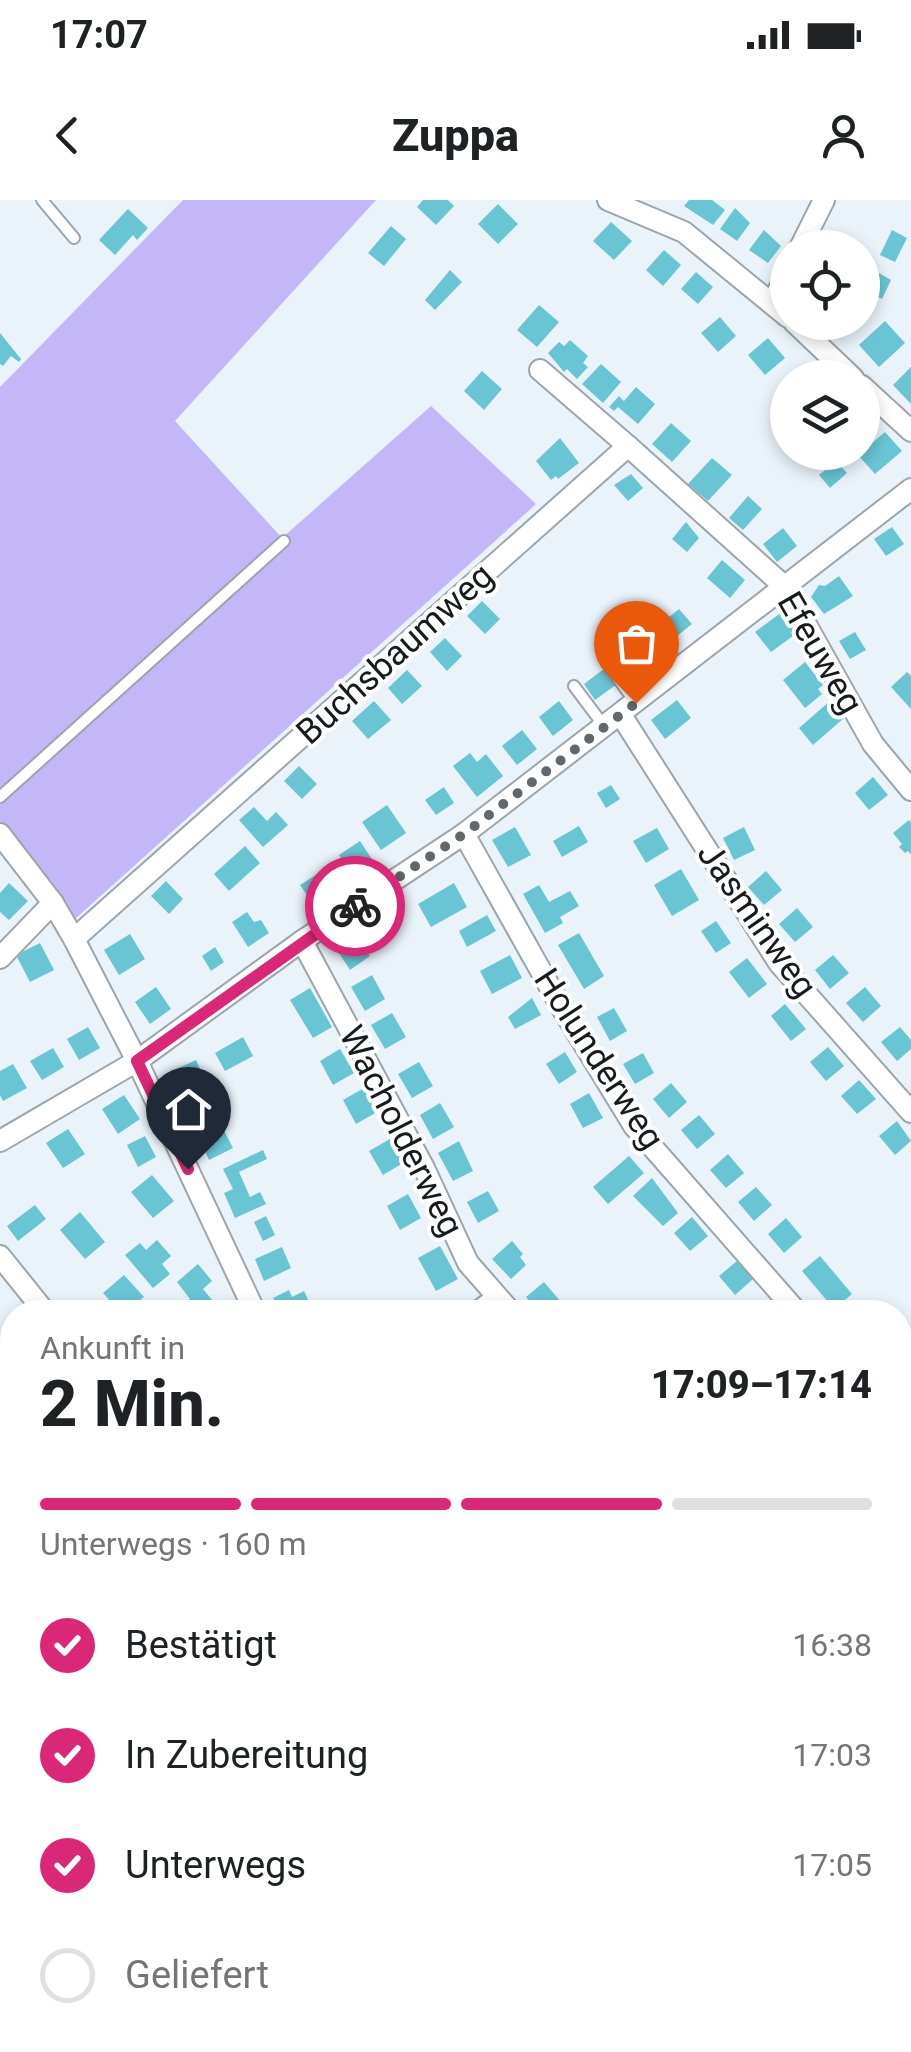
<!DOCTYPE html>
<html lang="de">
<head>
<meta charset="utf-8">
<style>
  :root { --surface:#fff; --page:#f2f2f2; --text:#202124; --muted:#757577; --line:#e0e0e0; --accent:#db2777 }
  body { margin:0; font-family:Roboto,sans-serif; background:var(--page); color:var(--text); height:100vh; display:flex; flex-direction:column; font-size:38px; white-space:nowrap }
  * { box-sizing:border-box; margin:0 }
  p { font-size:32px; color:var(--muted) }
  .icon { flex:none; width:55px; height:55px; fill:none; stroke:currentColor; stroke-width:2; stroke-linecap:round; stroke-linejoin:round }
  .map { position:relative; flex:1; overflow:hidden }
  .sheet { position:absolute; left:0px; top:1100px; width:912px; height:752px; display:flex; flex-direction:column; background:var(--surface); border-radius:40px 40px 0 0; box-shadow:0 5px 15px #0003 }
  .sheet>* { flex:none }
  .tools { position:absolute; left:770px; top:30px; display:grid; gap:20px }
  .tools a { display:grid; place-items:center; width:110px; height:110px; border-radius:50%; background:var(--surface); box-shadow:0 5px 15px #0003; font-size:50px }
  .pin { position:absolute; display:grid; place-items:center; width:85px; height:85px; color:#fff; margin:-102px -42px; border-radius:50% 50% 50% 0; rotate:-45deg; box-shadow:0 0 10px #0007 }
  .pin .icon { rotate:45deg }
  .courier { position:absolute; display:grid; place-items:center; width:100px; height:100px; margin:-50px; border:8px solid #db2777; border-radius:50%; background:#fff; color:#222; box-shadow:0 2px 12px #0007 }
  .headline em { font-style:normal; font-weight:800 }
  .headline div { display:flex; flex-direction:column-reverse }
  .headline { display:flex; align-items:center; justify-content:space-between; height:170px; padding:0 40px }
  h1 { font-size:65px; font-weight:800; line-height:75px }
  .bar { display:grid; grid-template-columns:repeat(4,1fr); gap:15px 10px; align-content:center; height:120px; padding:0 40px }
  .bar i { height:12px; border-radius:8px; background:var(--line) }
  .bar .on { background:var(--accent) }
  .bar p { grid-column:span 4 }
  ol { padding:0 40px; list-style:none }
  li { display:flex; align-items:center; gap:30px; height:110px }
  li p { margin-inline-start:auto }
  li .icon { padding:10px; border-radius:50%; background:var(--accent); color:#fff; stroke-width:4 }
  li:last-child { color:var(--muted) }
  li i { width:55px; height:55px; border:5px solid var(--line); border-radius:50% }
  .status { display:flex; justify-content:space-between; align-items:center; height:70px; padding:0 50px; background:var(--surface); direction:ltr }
  .status svg { height:28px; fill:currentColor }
  header { display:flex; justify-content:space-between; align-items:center; height:130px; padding:0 40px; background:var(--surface); font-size:45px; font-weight:800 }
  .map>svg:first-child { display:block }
</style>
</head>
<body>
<div class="status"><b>17:07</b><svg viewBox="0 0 49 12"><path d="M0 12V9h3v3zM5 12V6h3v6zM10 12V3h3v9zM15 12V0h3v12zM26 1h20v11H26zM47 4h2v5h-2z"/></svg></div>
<header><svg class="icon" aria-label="back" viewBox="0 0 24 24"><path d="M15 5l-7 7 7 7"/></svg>Zuppa<svg class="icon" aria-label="person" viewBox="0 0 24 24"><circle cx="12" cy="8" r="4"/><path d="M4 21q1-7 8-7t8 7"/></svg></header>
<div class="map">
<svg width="911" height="1852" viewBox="0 0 911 1852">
  <rect width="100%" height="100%" fill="#e9f3f9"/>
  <!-- green -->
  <g fill="#c4b7f7">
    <polygon points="183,0 376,0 175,221 282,338 431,206 536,304 74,720 60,694 0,622 0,187"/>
    <polygon points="911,1292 911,1852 291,1852 285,1844 289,1840 900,1840 900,1302"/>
    <polygon points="0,1749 12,1768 12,1840 61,1840 65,1846 57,1852 0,1852"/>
  </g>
  <!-- building -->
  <g fill="#69c5d4">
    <polygon points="423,0 448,0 454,6 436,25 417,7"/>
    <polygon points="689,0 712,0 725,10 713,25 684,6"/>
    <polygon points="498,4 518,24 498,44 478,24"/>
    <polygon points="735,8 750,23 737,41 720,29"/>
    <polygon points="128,9 148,28 137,40 133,35 115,55 99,40"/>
    <polygon points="611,22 632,41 614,60 593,41"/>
    <polygon points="391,26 406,39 384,66 368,53"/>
    <polygon points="764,30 781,46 768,63 749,50"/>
    <polygon points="892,30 907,38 895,62 880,55"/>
    <polygon points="664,50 681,65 663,86 646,70"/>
    <polygon points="450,70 462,82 435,110 425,100"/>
    <polygon points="696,72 713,87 698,104 681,89"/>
    <polygon points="879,73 891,80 882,99 869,93"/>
    <polygon points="539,105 559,122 537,147 517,130"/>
    <polygon points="720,117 736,136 718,152 701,133"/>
    <polygon points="885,121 905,143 879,167 859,145"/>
    <polygon points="0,133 21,159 19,162 11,156 3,166 0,164"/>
    <polygon points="768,138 785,158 765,175 748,155"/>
    <polygon points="570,140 588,156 583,163 588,167 577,179 567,169 564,172 548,153 559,142 564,146"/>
    <polygon points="601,164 621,182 603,203 582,184"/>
    <polygon points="911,167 911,204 893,185"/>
    <polygon points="482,171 502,189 484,210 464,191"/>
    <polygon points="636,187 655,204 638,224 618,207 614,211 609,207 619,196 624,201"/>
    <polygon points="671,223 691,241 672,262 652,244"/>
    <polygon points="885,232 902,251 875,274 858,255"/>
    <polygon points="560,238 579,263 558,279 556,276 551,280 536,261"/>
    <polygon points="712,258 732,275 708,301 688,284"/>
    <polygon points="836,261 847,273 830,288 819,275"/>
    <polygon points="631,274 643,288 628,301 614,285"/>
    <polygon points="748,296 762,309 743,330 729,318"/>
    <polygon points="686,322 699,338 687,352 672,339"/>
    <polygon points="892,327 904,344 886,356 874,339"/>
    <polygon points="783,328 797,346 777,362 763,344"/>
    <polygon points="722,360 745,380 730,398 707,378"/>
    <polygon points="839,376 853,396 824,414 811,397 819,385 825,386"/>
    <polygon points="482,401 500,419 485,434 467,416"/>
    <polygon points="679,409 692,424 677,436 664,421"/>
    <polygon points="782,412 797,433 771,452 755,432"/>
    <polygon points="855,432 866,450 850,459 839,441"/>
    <polygon points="445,438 462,456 447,471 430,452"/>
    <polygon points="805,462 823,485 818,489 822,494 805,508 783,480"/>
    <polygon points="605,468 617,484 595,500 584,484"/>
    <polygon points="407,470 422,486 402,504 388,488"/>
    <polygon points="907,472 911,476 911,509 891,487"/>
    <polygon points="677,500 691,518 665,539 651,520"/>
    <polygon points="374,501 391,520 368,539 352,521"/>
    <polygon points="559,501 573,520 553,536 539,517"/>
    <polygon points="830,501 844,518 813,545 799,528"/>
    <polygon points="522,530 537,549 517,565 502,546"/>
    <polygon points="470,553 477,562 486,554 503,576 477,597 453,566"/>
    <polygon points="299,566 317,584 302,599 284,581"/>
    <polygon points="873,577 888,595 869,610 855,593"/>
    <polygon points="611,585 620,599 606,608 597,593"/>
    <polygon points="444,587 454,603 436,615 425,600"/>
    <polygon points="387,605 406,633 381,650 362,622"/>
    <polygon points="254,607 267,621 276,612 288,625 263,647 239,620"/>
    <polygon points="909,620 911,623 911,654 908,651 905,653 899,647 902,644 893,633"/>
    <polygon points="579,626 588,642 562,657 553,641"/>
    <polygon points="515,627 531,655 508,667 492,640"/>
    <polygon points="744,627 755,650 734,660 723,638"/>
    <polygon points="657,628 669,649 646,663 633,641"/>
    <polygon points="360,641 375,664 354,678 339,655"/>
    <polygon points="245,646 260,663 229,691 214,674"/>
    <polygon points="325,669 338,689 314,705 300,685"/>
    <polygon points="681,669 699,700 672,716 654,685"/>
    <polygon points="766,671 782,690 764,705 748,687"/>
    <polygon points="166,681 183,699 169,714 151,696"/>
    <polygon points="9,683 28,701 9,720 0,712 0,693"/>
    <polygon points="454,683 467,707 431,727 418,704"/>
    <polygon points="539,685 549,702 570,691 579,706 560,717 563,723 545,733 523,694"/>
    <polygon points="797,708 813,727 795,742 779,724"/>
    <polygon points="247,712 254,722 261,720 269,733 248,747 232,722"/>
    <polygon points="487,715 496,731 467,747 459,731"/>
    <polygon points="716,721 731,743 716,753 701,731"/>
    <polygon points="579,733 604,776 584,789 558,745"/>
    <polygon points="130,734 145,759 119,775 104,750"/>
    <polygon points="355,734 370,756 350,770 335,747"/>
    <polygon points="40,743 54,770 30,782 16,755"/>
    <polygon points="215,747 224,762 211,771 202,756"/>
    <polygon points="510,755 522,778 492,794 480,771"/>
    <polygon points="833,755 849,773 830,789 815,770"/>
    <polygon points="747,758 767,784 749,798 729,772"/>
    <polygon points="372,775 385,799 365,811 351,787"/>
    <polygon points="156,787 171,809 150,824 135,802"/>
    <polygon points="865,787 881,806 863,822 846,803"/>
    <polygon points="310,788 332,827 313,838 290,800"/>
    <polygon points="532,798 541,815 515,829 508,817"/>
    <polygon points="785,804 806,829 791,841 771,816"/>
    <polygon points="614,808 627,831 610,841 597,817"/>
    <polygon points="392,813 406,837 385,849 371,825"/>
    <polygon points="88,827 100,848 79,860 67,839"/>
    <polygon points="900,827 911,840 911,849 897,861 881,842"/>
    <polygon points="243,837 253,856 225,871 215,853"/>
    <polygon points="828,847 844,866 826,881 810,862"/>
    <polygon points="53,848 64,867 42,880 30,861"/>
    <polygon points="340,849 354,873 333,885 320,861"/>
    <polygon points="565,852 577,872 559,884 546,864"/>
    <polygon points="643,853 654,873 635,884 623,864"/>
    <polygon points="196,860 201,871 192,875 197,885 177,894 168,873"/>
    <polygon points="419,862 433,886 412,898 398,874"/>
    <polygon points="13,864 27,888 3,901 0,895 0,871"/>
    <polygon points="859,880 876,899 857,914 841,896"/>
    <polygon points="671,883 687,902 669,918 653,899"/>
    <polygon points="364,888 377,912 356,924 343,900"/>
    <polygon points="589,893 603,918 583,928 570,904"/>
    <polygon points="124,895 140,919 118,934 102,909"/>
    <polygon points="440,903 454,927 433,939 420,915"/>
    <polygon points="699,915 715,934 697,949 681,930"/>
    <polygon points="219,921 233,948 209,960 196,932"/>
    <polygon points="897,921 911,941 895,955 879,936"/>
    <polygon points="68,929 85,954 63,968 46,943"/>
    <polygon points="145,936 156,957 138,967 127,945"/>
    <polygon points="390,939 403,963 383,975 369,951"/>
    <polygon points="459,941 473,971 453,981 438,953"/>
    <polygon points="263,950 267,959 239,972 250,997 260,992 266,1004 235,1018 224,993 233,989 223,969"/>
    <polygon points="728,954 744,973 726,988 710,970"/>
    <polygon points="629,956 644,973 608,1004 593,987"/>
    <polygon points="152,975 174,1001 153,1018 131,992"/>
    <polygon points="652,978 678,1013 663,1026 633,996"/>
    <polygon points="756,987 772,1005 754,1021 738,1002"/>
    <polygon points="488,991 499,1011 478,1023 467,1002"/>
    <polygon points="408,994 421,1018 400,1030 387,1006"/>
    <polygon points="35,1005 46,1019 18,1041 7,1026"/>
    <polygon points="80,1012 105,1042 85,1059 60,1030"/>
    <polygon points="266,1016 275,1035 263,1041 254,1022"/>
    <polygon points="692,1017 708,1036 690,1051 674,1033"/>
    <polygon points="786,1018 802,1037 784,1053 768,1034"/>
    <polygon points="157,1040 171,1056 162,1064 170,1074 153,1088 125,1055 140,1043 146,1050"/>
    <polygon points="512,1041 523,1054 520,1057 526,1065 511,1079 492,1059"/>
    <polygon points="440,1046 458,1079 436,1091 418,1058"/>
    <polygon points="282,1047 291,1068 264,1081 255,1059"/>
    <polygon points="820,1056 852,1094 834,1109 802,1071"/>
    <polygon points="737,1061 753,1079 735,1095 719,1076"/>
    <polygon points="198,1064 212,1081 203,1089 212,1100 201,1109 204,1112 196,1112 187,1102 190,1099 177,1082"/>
    <polygon points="124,1075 144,1097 126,1112 120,1112 103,1093"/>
    <polygon points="544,1082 562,1103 550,1112 538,1112 526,1097"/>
    <polygon points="289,1090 292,1097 304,1091 314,1112 281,1112 273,1098"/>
    <polygon points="12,1360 12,1400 0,1378 0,1367"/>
  </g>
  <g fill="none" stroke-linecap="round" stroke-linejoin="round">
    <defs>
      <g id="lane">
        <polyline points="42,0 74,38"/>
        <polyline points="607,463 635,502"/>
        <polyline points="574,486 604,526"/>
        <polyline points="0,597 284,341"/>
      </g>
      <g id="street">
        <polyline points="608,0 684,32 788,117"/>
        <polyline points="800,48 824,0"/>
        <polyline points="772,103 788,72"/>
        <polyline points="794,122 853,178"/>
        <polyline points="862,186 911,231"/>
        <polyline points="628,246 785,387 873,544 911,590"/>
        <polyline points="621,515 779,763 911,912"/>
        <polyline points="0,634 53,703 74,739 137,861 255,1112"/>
        <polyline points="464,634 560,805 634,926 797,1112"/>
        <polyline points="74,739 628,246 540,170"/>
        <polyline points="302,741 424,968 468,1063 511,1112"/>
        <polyline points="0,758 53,703"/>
        <polyline points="0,941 137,861 302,741 464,634 911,289"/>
        <polyline points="0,1056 45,1112"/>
        <polyline points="478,1112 497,1097"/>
        <polyline points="900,1229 911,1241"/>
      </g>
      <g id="secondary">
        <polyline points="900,1287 911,1278"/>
        <polyline points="0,1441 12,1435"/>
      </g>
    </defs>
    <!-- lane casing -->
    <use href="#lane" stroke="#9ba5ab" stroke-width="14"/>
    <!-- street casing -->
    <use href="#street" stroke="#9ba5ab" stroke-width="24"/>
    <!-- secondary casing -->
    <use href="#secondary" stroke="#9ba5ab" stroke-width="31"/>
    <!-- lane -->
    <use href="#lane" stroke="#fff" stroke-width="10"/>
    <!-- street -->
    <use href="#street" stroke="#fff" stroke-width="20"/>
    <!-- secondary -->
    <use href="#secondary" stroke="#fff" stroke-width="28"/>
  </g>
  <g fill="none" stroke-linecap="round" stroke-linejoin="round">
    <!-- done -->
    <polyline stroke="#61676a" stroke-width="10" stroke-dasharray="0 18" points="355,706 464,634 636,503"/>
    <!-- route -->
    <polyline stroke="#db2777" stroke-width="12" points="188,969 137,861 355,706"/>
  </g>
  <g text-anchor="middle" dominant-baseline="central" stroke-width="8" stroke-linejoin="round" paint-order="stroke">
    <!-- street labels -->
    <g font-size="35" fill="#181b1d" stroke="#fff">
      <text transform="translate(820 453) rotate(60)">Efeuweg</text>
      <text transform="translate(395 454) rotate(-42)">Buchsbaumweg</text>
      <text transform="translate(757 720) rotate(55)">Jasminweg</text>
      <text transform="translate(599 859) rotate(57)">Holunderweg</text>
      <text transform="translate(401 931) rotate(63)">Wacholderweg</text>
    </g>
  </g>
</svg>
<div class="tools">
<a><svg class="icon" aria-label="locate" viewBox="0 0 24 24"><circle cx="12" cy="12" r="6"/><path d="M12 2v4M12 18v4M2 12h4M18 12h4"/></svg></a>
<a><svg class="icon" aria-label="layers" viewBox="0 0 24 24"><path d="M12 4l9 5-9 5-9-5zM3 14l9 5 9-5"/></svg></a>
</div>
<div class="pin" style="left:636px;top:503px;background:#ea580c"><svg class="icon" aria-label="bag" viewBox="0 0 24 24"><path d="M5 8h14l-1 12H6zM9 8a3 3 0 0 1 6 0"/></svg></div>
<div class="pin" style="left:188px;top:969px;background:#1f2937"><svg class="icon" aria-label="home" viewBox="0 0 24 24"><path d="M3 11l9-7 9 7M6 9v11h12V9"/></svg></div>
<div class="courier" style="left:355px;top:706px"><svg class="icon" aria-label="bike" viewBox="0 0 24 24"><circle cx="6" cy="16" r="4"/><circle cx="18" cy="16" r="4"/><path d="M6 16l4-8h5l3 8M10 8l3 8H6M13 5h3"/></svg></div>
<section class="sheet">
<div class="headline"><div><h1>2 Min.</h1><p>Ankunft in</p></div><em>17:09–17:14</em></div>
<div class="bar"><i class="on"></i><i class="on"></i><i class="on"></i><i></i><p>Unterwegs · 160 m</p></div>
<ol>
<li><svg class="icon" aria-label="check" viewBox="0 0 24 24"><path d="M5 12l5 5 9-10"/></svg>Bestätigt<p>16:38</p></li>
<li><svg class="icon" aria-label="check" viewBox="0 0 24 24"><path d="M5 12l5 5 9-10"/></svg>In Zubereitung<p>17:03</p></li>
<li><svg class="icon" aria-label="check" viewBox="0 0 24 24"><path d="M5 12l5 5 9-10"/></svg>Unterwegs<p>17:05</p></li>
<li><i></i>Geliefert</li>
</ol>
</section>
</div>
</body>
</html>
